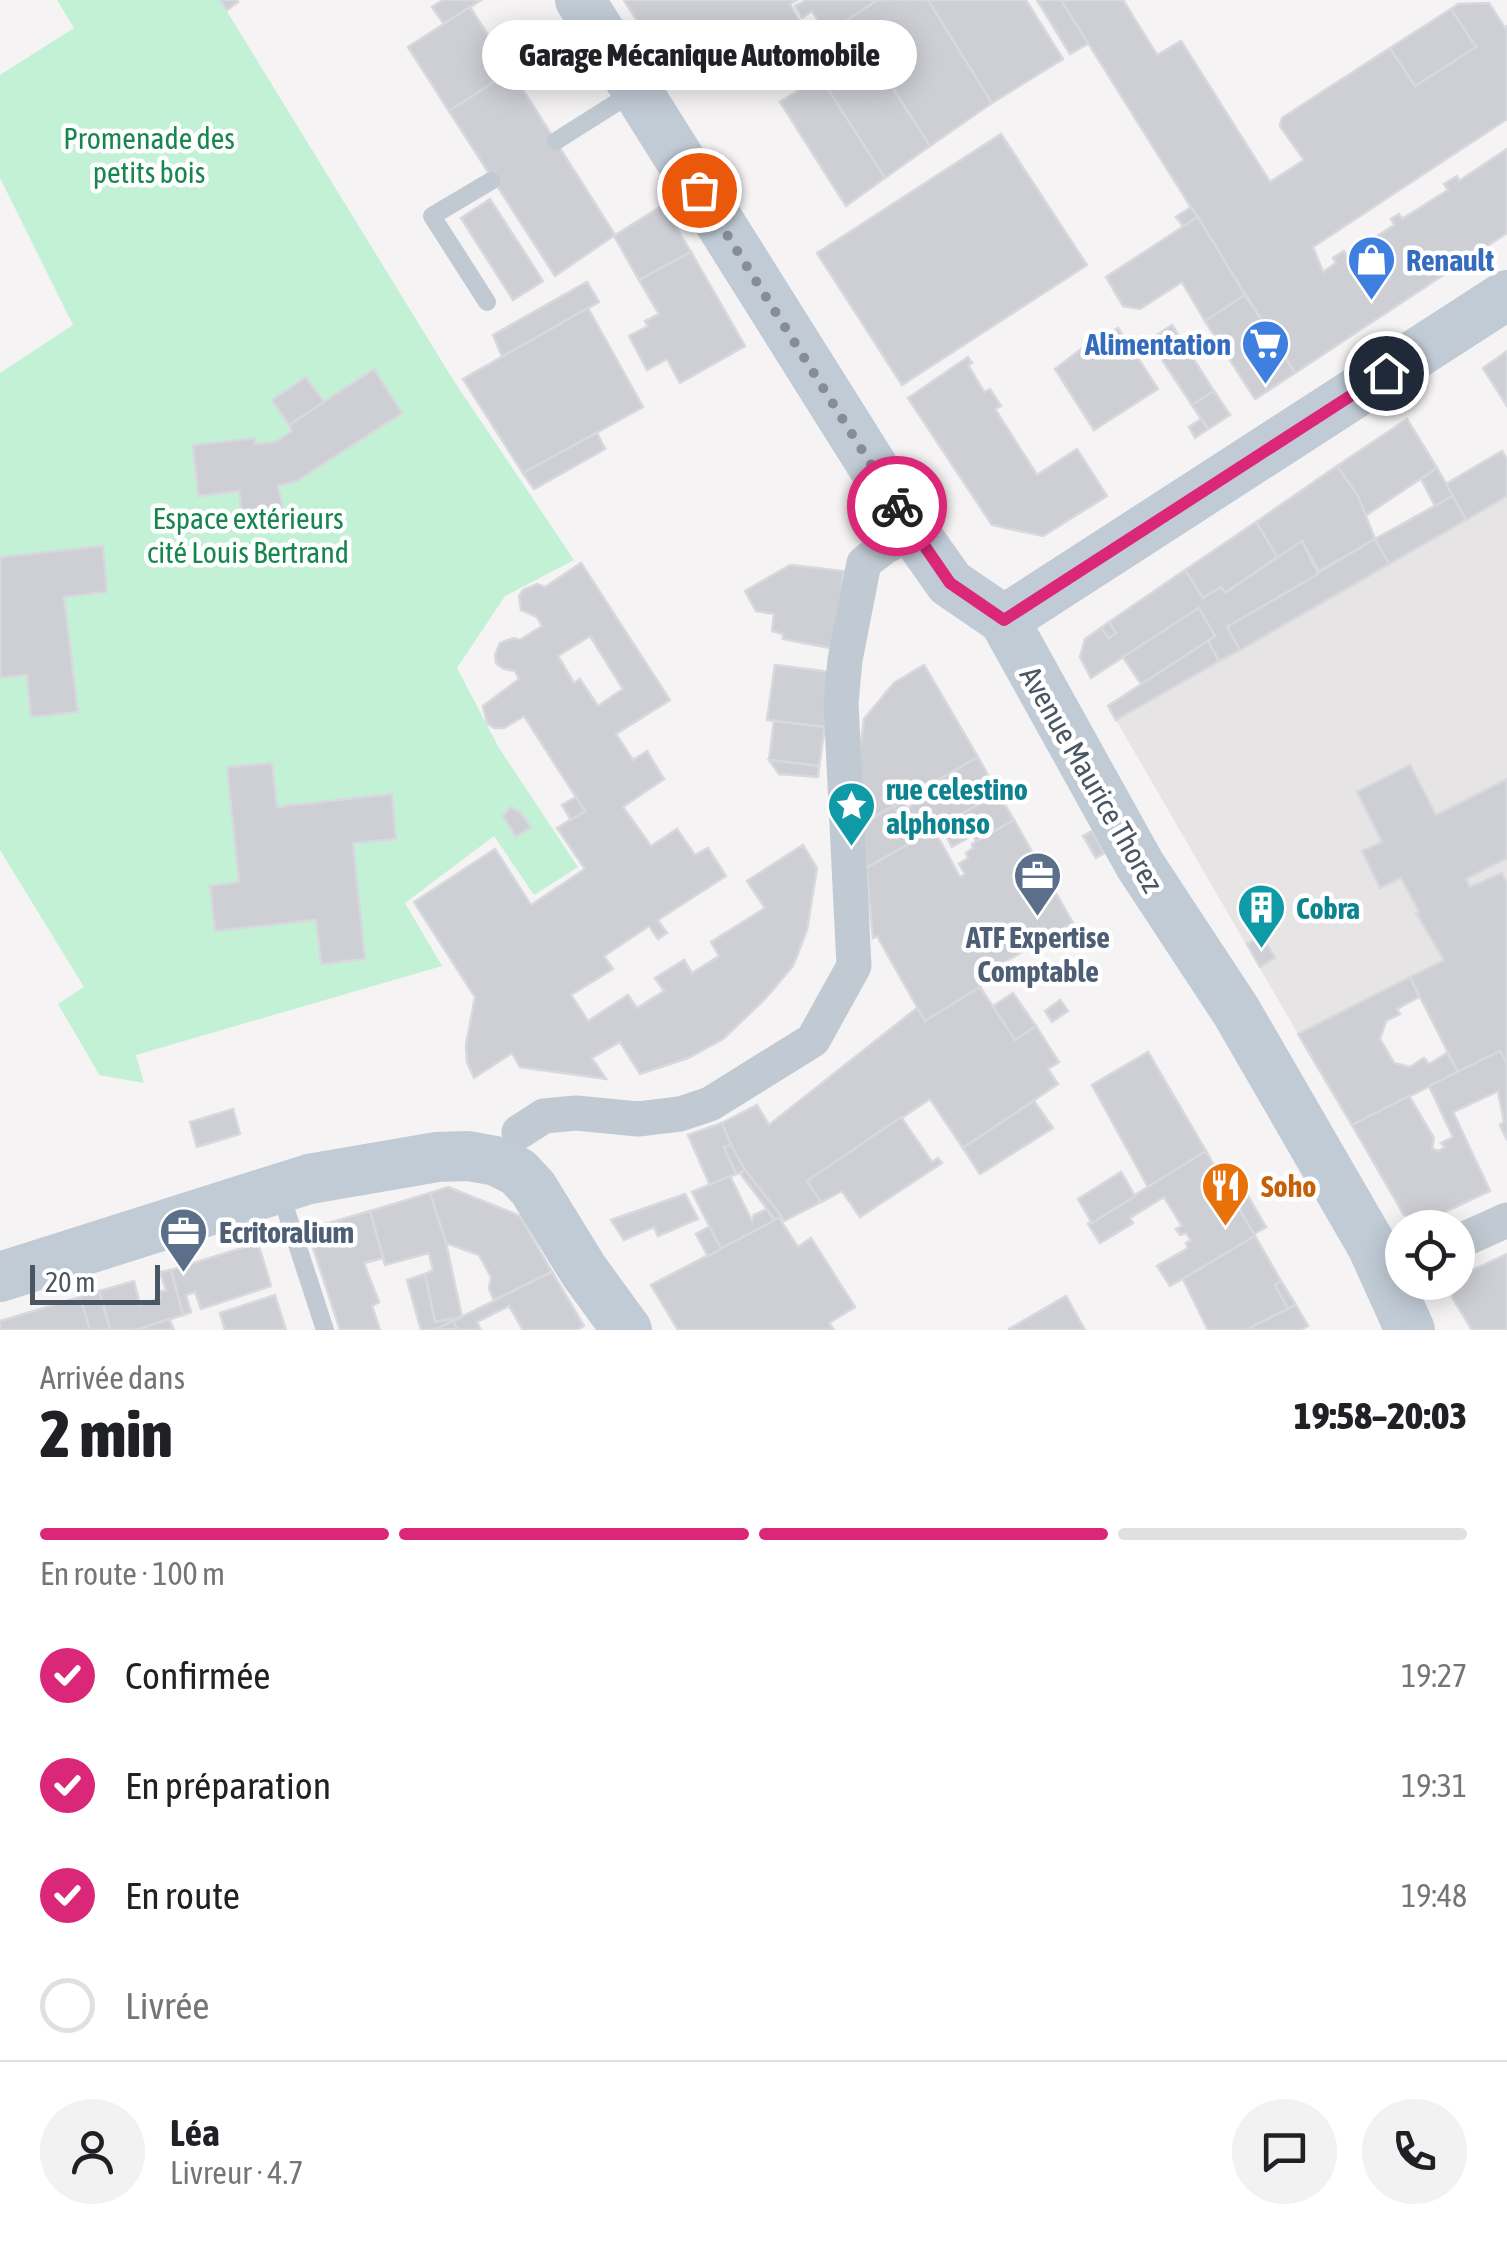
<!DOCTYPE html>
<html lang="fr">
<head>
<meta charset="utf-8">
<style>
  :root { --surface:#fff; --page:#f2f2f2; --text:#202124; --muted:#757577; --line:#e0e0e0; --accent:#db2777 }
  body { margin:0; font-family:"Asap Condensed",sans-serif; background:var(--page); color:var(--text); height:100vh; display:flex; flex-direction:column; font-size:38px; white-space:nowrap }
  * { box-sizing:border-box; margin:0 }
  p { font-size:32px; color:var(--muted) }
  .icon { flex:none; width:55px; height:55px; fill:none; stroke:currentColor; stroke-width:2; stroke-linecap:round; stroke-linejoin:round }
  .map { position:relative; height:1330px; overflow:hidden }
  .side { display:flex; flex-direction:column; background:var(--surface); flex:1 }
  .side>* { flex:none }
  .controls { position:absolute; left:1385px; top:1210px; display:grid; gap:20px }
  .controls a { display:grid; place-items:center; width:90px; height:90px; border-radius:50%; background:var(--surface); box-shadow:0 5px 25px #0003; font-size:50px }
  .scale { position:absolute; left:30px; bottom:25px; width:130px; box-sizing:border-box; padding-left:10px; border:5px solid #4a5661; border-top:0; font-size:28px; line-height:35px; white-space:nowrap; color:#4a5661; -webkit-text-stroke:8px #fff; paint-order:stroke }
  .pin { position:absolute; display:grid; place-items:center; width:85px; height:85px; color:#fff; margin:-42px; border:5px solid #fff; border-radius:50%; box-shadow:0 2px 10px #0007 }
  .courier { position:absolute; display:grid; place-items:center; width:100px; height:100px; margin:-50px; border:8px solid #db2777; border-radius:50%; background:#fff; color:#222; box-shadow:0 2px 12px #0007 }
  .bubble { position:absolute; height:70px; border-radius:35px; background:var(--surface); box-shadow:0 5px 25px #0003; font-size:32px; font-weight:800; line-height:70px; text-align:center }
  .summary em { font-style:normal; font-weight:800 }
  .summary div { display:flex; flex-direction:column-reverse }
  .summary { display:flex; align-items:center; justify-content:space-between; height:170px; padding:0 40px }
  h1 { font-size:65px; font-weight:800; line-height:75px }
  .bar { display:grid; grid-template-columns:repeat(4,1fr); gap:15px 10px; align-content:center; height:120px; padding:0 40px }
  .bar i { height:12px; border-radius:8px; background:var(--line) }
  .bar .active { background:var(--accent) }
  .bar p { grid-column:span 4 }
  .line { display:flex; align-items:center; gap:25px; padding:0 40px; border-top:2px solid var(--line) }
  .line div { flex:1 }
  .round { display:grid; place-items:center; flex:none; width:105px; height:105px; border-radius:52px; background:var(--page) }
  ol { padding:0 40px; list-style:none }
  li { display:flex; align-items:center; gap:30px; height:110px }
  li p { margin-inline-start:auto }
  li .icon { padding:10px; border-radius:50%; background:var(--accent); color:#fff; stroke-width:4 }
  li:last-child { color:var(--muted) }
  li i { width:55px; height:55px; border:5px solid var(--line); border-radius:50% }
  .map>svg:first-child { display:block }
</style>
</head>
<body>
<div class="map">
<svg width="1507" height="1330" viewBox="0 0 1507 1330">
  <rect width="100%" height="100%" fill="#f5f3f3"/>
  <!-- education -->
  <polygon fill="#e6e4e5" points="1507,496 1507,1065 1500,1051 1458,1072 1409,977 1298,1034 1116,720"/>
  <!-- green -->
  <polygon fill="#c3f1d5" points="57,0 220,0 452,378 574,560 505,596 457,668 499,748 578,867 534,895 494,836 405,903 442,966 136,1055 144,1083 99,1075 96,1069 58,1004 84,987 0,850 0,373 73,325 0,178 0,75 74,28"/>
  <!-- building -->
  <g fill="#cdcfd5" stroke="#d7d9de" stroke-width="2.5" fill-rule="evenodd">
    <polygon points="220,0 237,0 238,2 227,10"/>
    <polygon points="443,0 481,0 444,24 432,7"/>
    <polygon points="624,0 797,0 790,4 810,39 757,58 746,36 674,81"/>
    <polygon points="806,0 878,0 826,33 812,11 802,18 795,6"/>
    <polygon points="878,0 928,0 992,103 930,146 849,19"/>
    <polygon points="928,0 1026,0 1063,59 992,103"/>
    <polygon points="1037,0 1061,0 1089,43 1070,54"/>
    <polygon points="1061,0 1123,0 1157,55 1181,41 1270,182 1304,160 1280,126 1282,118 1390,48 1415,86 1476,47 1451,9 1458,4 1489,3 1505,28 1507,26 1507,119 1313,247 1323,272 1336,263 1333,258 1344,251 1347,256 1394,225 1391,219 1399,214 1402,219 1448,190 1444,184 1457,176 1459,181 1507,149 1507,233 1295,373"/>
    <polygon points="470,7 511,71 449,111 408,47"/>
    <polygon points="1451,9 1476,47 1415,86 1390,48"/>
    <polygon points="866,47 930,146 885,178 820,77"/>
    <polygon points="511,71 615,235 555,276 449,111"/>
    <polygon points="820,77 885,178 846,206 780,102"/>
    <polygon points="1001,134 1087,265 902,385 817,253"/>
    <polygon points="490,199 543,281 513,300 461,218"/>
    <polygon points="663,205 691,252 639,280 614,236"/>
    <polygon points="1191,207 1198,217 1183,226 1176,217"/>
    <polygon points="1198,217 1245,295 1205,321 1182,282 1140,309 1123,306 1106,277"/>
    <polygon points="691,252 745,346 680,383 667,359 647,370 629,336 648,326 645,321 659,314 639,280"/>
    <polygon points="587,282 599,302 502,357 493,335"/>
    <polygon points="1245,295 1295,373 1255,399 1205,321"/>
    <polygon points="588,308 643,407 523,473 463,379"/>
    <polygon points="1172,325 1214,391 1192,405 1149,340"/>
    <polygon points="1118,328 1158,389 1094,430 1055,369 1093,340 1096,343"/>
    <polygon points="1507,351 1507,406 1483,368"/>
    <polygon points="968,357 972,363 968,365 984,392 990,389 1001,406 995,409 1037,475 1077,449 1107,496 1043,536 992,525 908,398"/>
    <polygon points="374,369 402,413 297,481 278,486 287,527 244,532 239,491 198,496 193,445 255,438 255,444 275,442 292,431 289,425"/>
    <polygon points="306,377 324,402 289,425 272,400"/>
    <polygon points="1214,391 1230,415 1208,429 1192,405"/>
    <polygon points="1201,419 1208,429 1195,438 1189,427"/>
    <polygon points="1407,419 1437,468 1365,516 1358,496 1337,466"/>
    <polygon points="597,433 605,449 534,489 523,473"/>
    <polygon points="1502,451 1507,459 1507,496 1466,520 1446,484"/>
    <polygon points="1337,466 1358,496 1375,539 1319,571 1302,541 1278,558 1256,522"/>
    <polygon points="1437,468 1453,496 1435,506 1421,479"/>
    <polygon points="1453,496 1466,520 1389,564 1375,539"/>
    <polygon points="1256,522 1277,557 1225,593 1221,587 1203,598 1185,570"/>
    <polygon points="1375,539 1389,564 1240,650 1227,627"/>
    <polygon points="1302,541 1318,574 1227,627 1240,650 1219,661 1208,641 1215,636 1199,608 1091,678 1080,657 1085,639 1101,628 1109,638 1116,633 1109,622 1185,570 1203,598 1221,587 1225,593"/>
    <polygon points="103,546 107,592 64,597 78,712 31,717 27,675 0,678 0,557"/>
    <path d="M581,563L670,700L616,734L633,760L647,751L664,779L623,807L651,846L677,829L695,855L708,848L726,876L658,920L667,933L658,939L649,926L604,956L613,969L571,995L588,1021L628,995L637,1008L664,991L655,978L684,960L692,973L719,956L711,942L765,908L747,881L803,845L817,868L807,930L793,966L765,999L723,1039L688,1058L640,1074L620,1042L592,1058L606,1079L520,1067L512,1053L474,1078L467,1062L466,1045L475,997L414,902L495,849L531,905L585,869L557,828L585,811L524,716L504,728H494L487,723L483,706L519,679L515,671L504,669L496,663L495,655L500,643L514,638L520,640L542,626L537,617L521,610L519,596L523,590L537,584L545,587ZM590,636L623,689L598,706L580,679L574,683L558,656Z"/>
    <polygon points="790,565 844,571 835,649 783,639 783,634 772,631 774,614 756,611 745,591"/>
    <polygon points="1199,608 1215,636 1141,684 1123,657"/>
    <polygon points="1109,622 1116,633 1109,638 1101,628"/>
    <polygon points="1208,641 1219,661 1116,720 1108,706"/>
    <polygon points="775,665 831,672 825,727 767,720"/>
    <polygon points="924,665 978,757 862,824 857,773 864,719 894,683"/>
    <polygon points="774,721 825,727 819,766 769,760"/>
    <polygon points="978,757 998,793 866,868 862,824 894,806 910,838 915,836 909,825 915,822 907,809 924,796 921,790"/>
    <polygon points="769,760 819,766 818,777 779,774"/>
    <polygon points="272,763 277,807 392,794 396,839 353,843 365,959 321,964 316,920 215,931 210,886 239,882 227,767"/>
    <polygon points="1410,765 1436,815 1507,779 1507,858 1466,879 1470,887 1502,873 1507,883 1507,1065 1500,1051 1458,1072 1410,977 1444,960 1416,913 1419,912 1401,878 1380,888 1362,851 1382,842 1357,792"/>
    <polygon points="998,793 1014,820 976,842 973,835 952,847 941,826"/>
    <polygon points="576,797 585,811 571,820 562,805"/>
    <polygon points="903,801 915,822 909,825 915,836 910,838 894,806"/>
    <polygon points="511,807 520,812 531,827 516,837 503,816"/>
    <polygon points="1014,820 1073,923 987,972 974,974 981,987 925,1021 877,936 873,938 866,868 934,830 960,877 965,874 959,864 968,858 966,853 973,848 972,844"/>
    <polygon points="1092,831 1104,853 1096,858 1083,836"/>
    <polygon points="1262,935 1275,958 1260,967 1247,944"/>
    <polygon points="1410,977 1419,997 1397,1009 1400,1014 1386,1021 1380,1039 1394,1063 1410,1067 1424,1058 1429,1064 1447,1053 1458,1072 1352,1125 1298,1034"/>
    <polygon points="980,987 1015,1040 1036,1026 1059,1062 1048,1069 1058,1084 963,1148 930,1099 807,1181 821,1202 784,1221 737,1159 722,1123 757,1105 769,1125 917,1008 925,1021"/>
    <polygon points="1013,993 1036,1026 1015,1040 993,1006"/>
    <polygon points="1060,1000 1068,1011 1052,1022 1045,1011"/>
    <polygon points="1500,1051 1507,1065 1507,1140 1500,1125 1504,1122 1498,1091 1453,1112 1490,1191 1424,1222 1404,1215 1352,1125 1409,1096 1434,1138 1432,1148 1438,1151 1445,1147 1441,1143 1453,1137 1429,1086"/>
    <polygon points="1148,1052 1206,1151 1148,1187 1092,1085"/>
    <polygon points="1034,1101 1053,1128 980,1174 963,1148"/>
    <polygon points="233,1109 240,1134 197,1147 190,1122"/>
    <polygon points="901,1117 932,1162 938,1158 942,1163 860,1217 842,1191 821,1202 807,1181"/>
    <polygon points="722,1123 731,1145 724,1147 736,1174 710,1185 688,1135"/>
    <polygon points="731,1145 745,1170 740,1173 736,1174 724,1147"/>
    <polygon points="1206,1151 1255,1236 1170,1286 1157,1266 1188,1248 1186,1243 1191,1240 1186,1233 1180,1235 1176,1229 1182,1226 1164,1197 1130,1218 1133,1223 1100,1243 1088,1224"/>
    <polygon points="745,1170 782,1217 775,1220 767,1209 740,1173"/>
    <polygon points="1121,1172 1135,1196 1092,1223 1078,1199"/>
    <polygon points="730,1176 752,1221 754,1215 767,1209 774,1221 721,1249 692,1192"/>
    <polygon points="448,1187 520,1216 552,1272 494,1300 489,1289 491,1277 479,1255 446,1243 430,1193"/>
    <polygon points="1244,1189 1266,1227 1254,1234 1232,1196"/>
    <polygon points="430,1193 446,1243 462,1317 435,1322 425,1274 433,1270 429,1253 385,1265 370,1211"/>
    <polygon points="685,1194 698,1219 658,1236 654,1227 624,1240 611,1220"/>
    <polygon points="370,1211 383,1258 364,1263 379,1302 372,1306 380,1330 340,1330 307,1229"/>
    <polygon points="779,1218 798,1247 811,1238 855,1307 829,1323 834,1330 678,1330 651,1285"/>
    <polygon points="709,1227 721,1249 708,1256 696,1234"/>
    <polygon points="1255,1236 1281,1281 1275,1285 1288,1309 1245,1330 1208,1330 1183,1279"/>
    <polygon points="258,1243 271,1286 201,1309 195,1292 186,1295 191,1312 183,1315 171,1270"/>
    <polygon points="1507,1254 1507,1330 1472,1330 1452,1297 1458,1277"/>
    <polygon points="171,1270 183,1315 136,1330 111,1330 99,1291 134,1281 140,1305 160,1298 159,1292 166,1290 160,1272"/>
    <polygon points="552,1272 584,1326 576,1330 523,1330 509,1306 477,1322 481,1330 458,1330 453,1321"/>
    <polygon points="425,1274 435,1322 462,1317 435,1330 421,1330 407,1280"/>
    <polygon points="1281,1281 1296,1305 1288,1309 1275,1285"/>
    <polygon points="99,1291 110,1330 90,1330 80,1297"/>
    <polygon points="275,1295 286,1330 225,1330 220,1313"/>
    <polygon points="1066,1296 1085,1330 1009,1330 1009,1329"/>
    <polygon points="80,1297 90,1330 0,1330 0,1321"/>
    <polygon points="1296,1305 1308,1326 1300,1330 1245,1330"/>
    <polygon points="169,1319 174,1330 136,1330"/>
    <polygon points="453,1321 457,1329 436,1330 436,1329"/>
  </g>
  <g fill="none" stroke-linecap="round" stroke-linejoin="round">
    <!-- lane -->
    <g stroke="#c1cad2" stroke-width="18">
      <polyline points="556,141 632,93"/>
      <polyline points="487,302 432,216 491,181"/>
      <polyline points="280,1192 325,1330"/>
    </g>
    <!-- street -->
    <g stroke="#c1cad2" stroke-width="35">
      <polyline points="519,1132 544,1116 576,1113 638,1119 680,1114 710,1104 813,1040 854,966 841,703 845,660 864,563 886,546 914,532"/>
      <polyline points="1458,1242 1507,1220"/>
    </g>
    <!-- secondary -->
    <g stroke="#c1cbd6" stroke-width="50">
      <polyline points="580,0 914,532 950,583 1004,620 1140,865 1236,1011 1372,1246 1410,1330"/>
      <polyline points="1004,620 1507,295"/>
      <polyline points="0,1277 309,1179 437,1157 468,1156 496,1161 518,1172 533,1188 584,1271 627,1330"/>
    </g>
  </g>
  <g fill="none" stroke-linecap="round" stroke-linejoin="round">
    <!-- done -->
    <polyline stroke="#868d94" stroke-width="10" stroke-dasharray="0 18" points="699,190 897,506"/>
    <!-- route -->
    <polyline stroke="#db2777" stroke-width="12" points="897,506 950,583 1004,620 1386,373"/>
  </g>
  <!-- icons -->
  <defs>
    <symbol id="shop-pin" viewBox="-11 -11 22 30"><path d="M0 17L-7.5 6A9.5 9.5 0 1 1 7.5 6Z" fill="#3f7fe0" stroke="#fff"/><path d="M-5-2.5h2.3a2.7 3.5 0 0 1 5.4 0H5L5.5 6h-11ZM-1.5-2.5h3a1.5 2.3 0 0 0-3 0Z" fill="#fff"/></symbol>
    <symbol id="supermarket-pin" viewBox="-11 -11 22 30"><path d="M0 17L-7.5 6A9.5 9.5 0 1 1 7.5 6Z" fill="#3f7fe0" stroke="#fff"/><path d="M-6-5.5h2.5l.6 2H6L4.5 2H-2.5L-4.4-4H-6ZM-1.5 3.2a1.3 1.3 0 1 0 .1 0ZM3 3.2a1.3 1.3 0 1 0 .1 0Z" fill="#fff"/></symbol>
    <symbol id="sight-pin" viewBox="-11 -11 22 30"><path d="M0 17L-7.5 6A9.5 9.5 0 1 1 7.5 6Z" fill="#0f9aa8" stroke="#fff"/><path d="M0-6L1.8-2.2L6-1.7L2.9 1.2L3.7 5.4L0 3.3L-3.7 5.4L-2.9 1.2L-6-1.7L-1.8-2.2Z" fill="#fff"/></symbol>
    <symbol id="office-pin" viewBox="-11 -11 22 30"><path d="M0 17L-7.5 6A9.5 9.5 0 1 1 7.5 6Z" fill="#5c6f8a" stroke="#fff"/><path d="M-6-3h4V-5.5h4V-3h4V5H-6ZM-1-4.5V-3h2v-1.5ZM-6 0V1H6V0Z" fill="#fff"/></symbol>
    <symbol id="building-pin" viewBox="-11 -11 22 30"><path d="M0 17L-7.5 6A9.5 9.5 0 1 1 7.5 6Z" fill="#0f9aa8" stroke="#fff"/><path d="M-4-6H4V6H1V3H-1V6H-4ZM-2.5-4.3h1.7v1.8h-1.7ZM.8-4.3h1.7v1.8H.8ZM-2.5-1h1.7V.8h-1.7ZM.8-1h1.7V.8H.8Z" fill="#fff"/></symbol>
    <symbol id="restaurant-pin" viewBox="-11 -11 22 30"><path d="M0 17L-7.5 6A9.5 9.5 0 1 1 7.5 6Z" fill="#e8710a" stroke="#fff"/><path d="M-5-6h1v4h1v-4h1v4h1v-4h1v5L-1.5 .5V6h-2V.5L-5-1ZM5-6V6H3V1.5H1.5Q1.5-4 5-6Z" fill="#fff"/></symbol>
  </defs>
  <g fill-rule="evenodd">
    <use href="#shop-pin" x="1344" y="232" width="55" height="75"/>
    <use href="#supermarket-pin" x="1238" y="316" width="55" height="75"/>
    <use href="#sight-pin" x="824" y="778" width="55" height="75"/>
    <use href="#office-pin" x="1010" y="848" width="55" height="75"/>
    <use href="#building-pin" x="1234" y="880" width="55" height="75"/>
    <use href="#restaurant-pin" x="1198" y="1158" width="55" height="75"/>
    <use href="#office-pin" x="156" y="1204" width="55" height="75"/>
  </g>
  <g text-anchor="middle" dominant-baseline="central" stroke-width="9" stroke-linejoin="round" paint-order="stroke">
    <!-- park labels -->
    <g font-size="30" fill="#17864f" stroke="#fff">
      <text x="149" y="138">Promenade des<tspan x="149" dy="34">petits bois</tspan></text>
      <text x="248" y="518">Espace extérieurs<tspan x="248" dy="34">cité Louis Bertrand</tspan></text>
    </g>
    <!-- shop labels -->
    <g font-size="30" font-weight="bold" fill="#366cbe" stroke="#fff" text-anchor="start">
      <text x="1406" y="260">Renault</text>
      <text x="1231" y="344" text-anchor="end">Alimentation</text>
    </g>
    <!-- street labels -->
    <g font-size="30" fill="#4a5661" stroke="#fff">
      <text transform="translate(1092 779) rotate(60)">Avenue Maurice Thorez</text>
    </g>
    <!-- culture labels -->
    <g font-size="30" font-weight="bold" fill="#0d838f" stroke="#fff" text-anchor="start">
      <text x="886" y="789">rue celestino<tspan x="886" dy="34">alphonso</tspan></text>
      <text x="1296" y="908">Cobra</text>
    </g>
    <!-- service labels -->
    <g font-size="30" font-weight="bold" fill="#4e5e75" stroke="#fff">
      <text x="1038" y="937">ATF Expertise<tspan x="1038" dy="34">Comptable</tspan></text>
      <text x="219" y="1232" text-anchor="start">Ecritoralium</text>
    </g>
    <!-- food labels -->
    <g font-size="30" font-weight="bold" fill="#c56008" stroke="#fff" text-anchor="start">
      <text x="1261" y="1186">Soho</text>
    </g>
  </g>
</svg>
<div class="controls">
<a><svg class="icon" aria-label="locate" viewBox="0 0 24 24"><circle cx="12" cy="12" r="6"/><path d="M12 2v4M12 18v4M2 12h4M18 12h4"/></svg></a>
</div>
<div class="scale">20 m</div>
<div class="pin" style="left:699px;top:190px;background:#ea580c"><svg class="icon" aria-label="bag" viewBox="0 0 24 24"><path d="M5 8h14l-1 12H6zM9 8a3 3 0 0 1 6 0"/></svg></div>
<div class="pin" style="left:1386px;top:373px;background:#1f2937"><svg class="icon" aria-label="home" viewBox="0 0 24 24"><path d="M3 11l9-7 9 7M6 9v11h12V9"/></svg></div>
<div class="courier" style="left:897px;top:506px"><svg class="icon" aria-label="bike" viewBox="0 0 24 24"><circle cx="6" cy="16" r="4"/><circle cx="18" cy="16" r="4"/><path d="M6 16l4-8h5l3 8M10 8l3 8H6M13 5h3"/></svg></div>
<div class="bubble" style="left:482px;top:20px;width:435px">Garage Mécanique Automobile</div>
</div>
<section class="side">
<div class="summary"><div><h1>2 min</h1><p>Arrivée dans</p></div><em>19:58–20:03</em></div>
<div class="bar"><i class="active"></i><i class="active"></i><i class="active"></i><i></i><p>En route · 100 m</p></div>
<ol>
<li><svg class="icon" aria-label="check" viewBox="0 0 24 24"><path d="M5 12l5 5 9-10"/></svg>Confirmée<p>19:27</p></li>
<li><svg class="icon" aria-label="check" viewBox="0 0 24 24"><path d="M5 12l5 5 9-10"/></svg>En préparation<p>19:31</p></li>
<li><svg class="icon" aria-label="check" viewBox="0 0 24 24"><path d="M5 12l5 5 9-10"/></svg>En route<p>19:48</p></li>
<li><i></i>Livrée</li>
</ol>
<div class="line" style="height:180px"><a class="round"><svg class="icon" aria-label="person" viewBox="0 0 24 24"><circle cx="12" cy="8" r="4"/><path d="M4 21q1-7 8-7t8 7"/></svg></a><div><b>Léa</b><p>Livreur · 4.7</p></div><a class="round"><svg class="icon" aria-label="chat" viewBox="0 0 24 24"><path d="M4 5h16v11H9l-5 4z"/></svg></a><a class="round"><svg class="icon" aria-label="phone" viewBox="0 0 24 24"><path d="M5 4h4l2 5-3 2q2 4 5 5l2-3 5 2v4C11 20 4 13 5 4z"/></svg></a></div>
</section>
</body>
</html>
